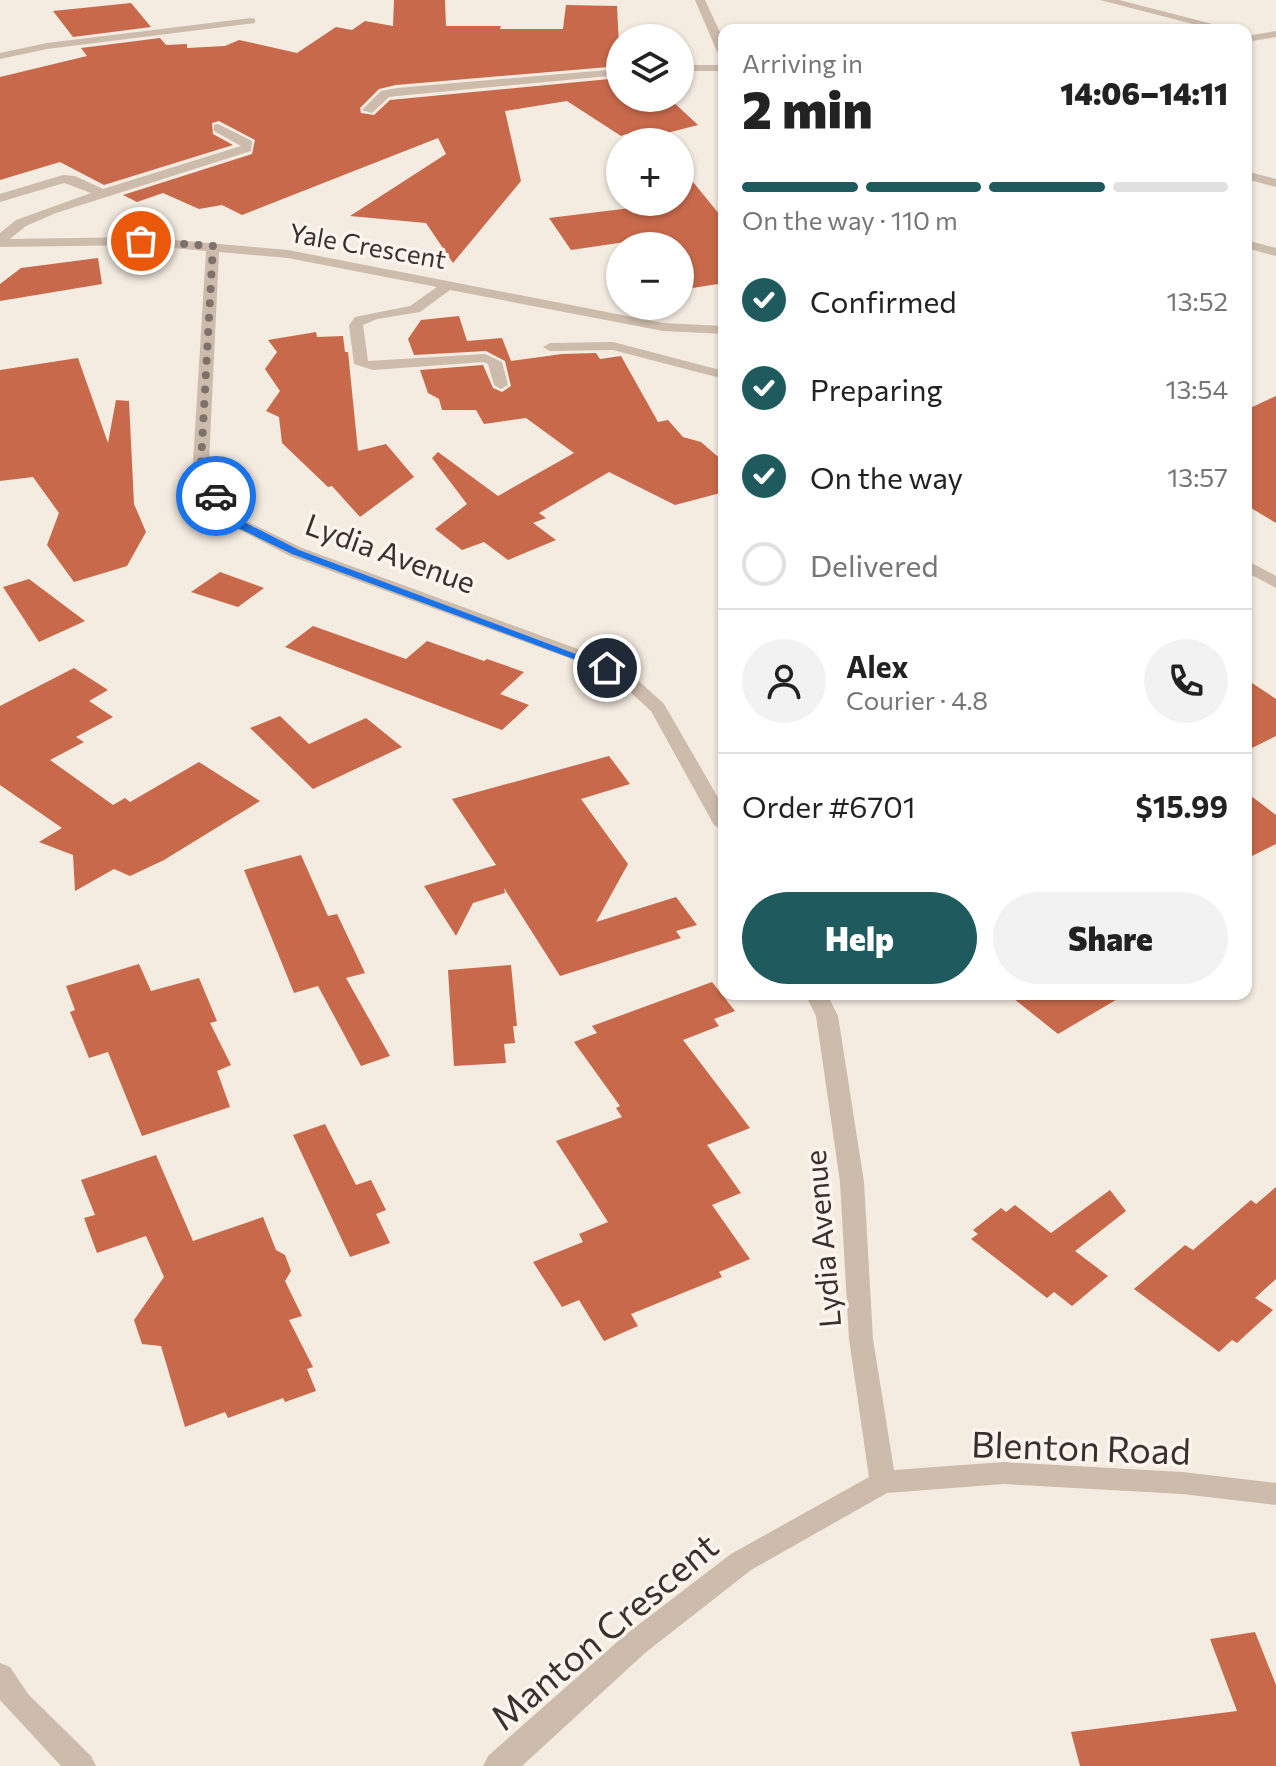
<!DOCTYPE html>
<html lang="en">
<head>
<meta charset="utf-8">
<style>
  :root { --surface:#fff; --page:#f2f2f2; --text:#222; --muted:#767676; --line:#e0e0e0; --accent:#1f5a5e }
  body { margin:0; font-family:Commissioner,sans-serif; background:var(--page); color:var(--text); height:100vh; display:flex; flex-direction:column; font-size:30px; white-space:nowrap }
  * { box-sizing:border-box; margin:0 }
  p { font-size:26px; color:var(--muted) }
  .icon { flex:none; width:44px; height:44px; fill:none; stroke:currentColor; stroke-width:2; stroke-linecap:round; stroke-linejoin:round }
  .map { position:relative; flex:1; overflow:hidden }
  .drawer { position:absolute; left:718px; top:24px; width:534px; height:976px; display:flex; flex-direction:column; background:var(--surface); border-radius:16px; box-shadow:0 2px 6px #0004 }
  .drawer>* { flex:none }
  .tools { position:absolute; left:606px; top:24px; display:grid; gap:16px }
  .tools a { display:grid; place-items:center; width:88px; height:88px; border-radius:50%; background:var(--surface); box-shadow:0 2px 6px #0004; font-size:40px }
  .pin { position:absolute; display:grid; place-items:center; width:68px; height:68px; color:#fff; margin:-34px; border:4px solid #fff; border-radius:50%; box-shadow:0 2px 8px #0007 }
  .courier { position:absolute; display:grid; place-items:center; width:80px; height:80px; margin:-40px; border:6px solid #1a73e8; border-radius:50%; background:#fff; color:#222; box-shadow:0 2px 10px #0007 }
  .headline em { font-style:normal; font-weight:800 }
  .headline div { display:flex; flex-direction:column-reverse }
  .headline { display:flex; align-items:center; justify-content:space-between; height:136px; padding:0 24px }
  h1 { font-size:52px; font-weight:800; line-height:60px }
  .bar { display:grid; grid-template-columns:repeat(4,1fr); gap:12px 8px; align-content:center; height:96px; padding:0 24px }
  .bar i { height:10px; border-radius:6px; background:var(--line) }
  .bar .current { background:var(--accent) }
  .bar p { grid-column:span 4 }
  .line { display:flex; align-items:center; gap:20px; padding:0 24px; border-top:2px solid var(--line) }
  .line div { flex:1 }
  .round { display:grid; place-items:center; flex:none; width:84px; height:84px; border-radius:42px; background:var(--page) }
  ol { padding:0 24px; list-style:none }
  li { display:flex; align-items:center; gap:24px; height:88px }
  li p { margin-inline-start:auto }
  li .icon { padding:8px; border-radius:50%; background:var(--accent); color:#fff; stroke-width:4 }
  li:last-child { color:var(--muted) }
  li i { width:44px; height:44px; border:4px solid var(--line); border-radius:50% }
  .action { display:flex; gap:16px; margin-top:auto; padding:16px 24px }
  .action a { flex:1; height:92px; border-radius:48px; background:var(--accent); color:#fff; font-size:32px; font-weight:800; line-height:92px; text-align:center }
  .action a+a { background:var(--page); color:var(--text) }
  .map>svg:first-child { display:block }
</style>
</head>
<body>
<div class="map">
<svg width="1276" height="1766" viewBox="0 0 1276 1766">
  <rect width="100%" height="100%" fill="#f4ebe1"/>
  <!-- building -->
  <g fill="#c8694b">
    <polygon points="394,0 445,0 446,26 501,26 500,29 563,29 566,5 617,6 620,66 396,85 379,89 360,108 361,113 374,115 390,100 620,78 620,98 669,98 698,125 636,141 626,134 621,136 567,101 505,111 521,181 453,263 426,223 350,216 446,154 438,138 242,215 222,205 199,209 163,193 137,202 123,195 252,154 255,140 219,121 212,123 213,134 233,145 104,185 60,162 0,180 0,77 87,56 81,48 160,38 166,45 187,44 187,48 225,46 239,40 297,53 336,27 352,30 365,21 393,26"/>
    <polygon points="131,3 151,27 73,37 53,11"/>
    <polygon points="680,166 724,220 724,283 680,290 680,246 636,246 632,241 571,250 549,218 680,202"/>
    <polygon points="98,258 102,284 0,301 0,284 21,268"/>
    <polygon points="459,316 467,341 502,338 511,361 562,354 596,353 600,359 621,356 658,422 668,420 683,437 701,442 724,462 724,492 675,505 609,472 539,513 546,518 533,523 556,540 508,560 484,542 462,550 435,529 467,504 432,458 438,452 498,496 574,453 526,418 484,424 476,410 442,410 439,399 428,393 420,370 483,365 493,388 502,392 511,386 505,361 486,351 414,355 408,339 421,320"/>
    <polygon points="316,332 317,337 343,336 345,352 348,352 358,451 386,444 414,477 360,517 332,486 328,487 282,443 279,417 266,411 280,391 265,369 277,352 268,340"/>
    <polygon points="78,358 108,443 116,400 129,401 134,504 146,532 127,566 74,582 47,545 59,513 33,477 0,481 0,370"/>
    <polygon points="1276,396 1276,523 1246,505 1246,410"/>
    <polygon points="220,572 264,588 238,607 191,592"/>
    <polygon points="29,579 85,621 39,642 3,587"/>
    <polygon points="313,626 406,659 427,641 484,661 487,659 524,672 500,694 529,705 502,730 285,647"/>
    <polygon points="74,668 108,690 89,701 113,717 76,737 84,742 50,760 113,805 125,798 130,802 199,762 260,801 164,860 130,876 114,869 75,891 73,855 39,842 62,828 0,785 0,706"/>
    <polygon points="1246,679 1276,699 1276,736 1246,751"/>
    <polygon points="280,716 309,744 366,718 402,747 313,789 250,728"/>
    <polygon points="609,756 630,784 581,799 628,864 596,922 676,897 697,925 676,931 681,938 560,976 504,888 505,893 473,903 456,936 424,886 496,865 452,799"/>
    <polygon points="1246,792 1276,815 1276,844 1246,859"/>
    <polygon points="301,855 328,916 337,914 365,973 346,978 390,1056 361,1066 318,986 294,993 244,870"/>
    <polygon points="139,964 151,991 199,978 217,1021 210,1023 231,1065 217,1071 230,1107 142,1136 108,1052 89,1058 70,1012 75,1010 66,986"/>
    <polygon points="511,965 517,1026 513,1026 515,1043 504,1044 506,1063 454,1066 448,970"/>
    <polygon points="712,982 735,1011 714,1019 719,1026 683,1040 750,1128 707,1145 741,1193 712,1205 750,1259 719,1272 722,1277 631,1314 638,1326 604,1341 579,1300 562,1307 533,1262 583,1242 579,1234 608,1222 556,1141 622,1117 616,1108 620,1106 574,1042 597,1033 592,1026"/>
    <polygon points="1008,994 1126,994 1058,1034"/>
    <polygon points="325,1124 356,1185 371,1180 386,1210 376,1214 390,1243 350,1257 293,1135"/>
    <polygon points="156,1155 193,1241 263,1217 276,1250 285,1255 291,1271 285,1281 302,1316 289,1320 313,1367 307,1369 316,1391 285,1402 283,1398 228,1418 225,1412 185,1427 161,1346 142,1344 134,1320 164,1277 146,1236 97,1253 84,1218 95,1215 81,1180"/>
    <polygon points="1276,1187 1276,1279 1255,1298 1273,1310 1237,1343 1232,1340 1219,1352 1134,1289 1185,1245 1193,1250 1251,1200 1256,1204"/>
    <polygon points="1110,1190 1126,1211 1075,1251 1108,1276 1072,1306 1054,1292 1047,1298 971,1239 978,1234 973,1230 1001,1208 1006,1212 1015,1205 1051,1233"/>
    <polygon points="1255,1632 1276,1685 1276,1766 1080,1766 1071,1732 1237,1711 1210,1639"/>
  </g>
  <g fill="none" stroke-linecap="round" stroke-linejoin="round">
    <!-- minor -->
    <g fill="#cdbbac" fill-rule="evenodd">
      <polygon points="695,0 705,0 724,41 724,57 718,54"/>
      <polygon points="1100,0 1119,0 1236,30 1216,30"/>
      <polygon points="251,18 255,19 255,23 47,49 0,59 0,53 47,43"/>
      <polygon points="1276,31 1276,37 1246,42 1246,36"/>
      <rect x="680" y="65" width="44" height="6"/>
      <polygon points="620,69 620,75 397,96 389,97 372,113 362,110 381,91 397,88"/>
      <polygon points="218,124 252,141 251,151 56,213 26,226 10,239 141,237 288,250 663,323 724,326 724,334 663,331 450,290 420,312 377,319 363,325 368,361 485,354 502,362 508,385 501,389 494,385 488,364 483,362 373,370 354,364 349,325 355,317 410,306 437,287 288,258 219,252 209,462 224,496 242,519 302,548 597,656 629,672 664,704 724,808 724,831 714,825 651,711 617,680 585,664 290,556 230,525 208,497 193,462 206,251 141,245 0,247 0,233 16,220 91,193 64,183 0,202 0,194 63,175 75,176 103,189 241,146 214,131 214,125"/>
      <polygon points="1246,171 1276,179 1276,187 1246,179"/>
      <polygon points="1246,240 1276,248 1276,256 1246,248"/>
      <polygon points="613,342 724,371 724,379 613,350 550,351 543,347 550,343"/>
      <polygon points="1246,560 1276,576 1276,588 1246,572"/>
      <polygon points="805,994 827,994 838,1016 864,1182 873,1339 894,1470 1004,1462 1182,1472 1276,1483 1276,1505 1182,1494 1004,1484 887,1493 751,1570 645,1653 522,1766 483,1766 488,1756 625,1635 731,1554 869,1477 849,1339 840,1182 816,1016"/>
      <polygon points="0,1663 10,1667 28,1694 91,1756 96,1766 61,1766 0,1700"/>
    </g>
  </g>
  <!-- route -->
  <polygon fill="#1a73e8" points="212,494 220,494 240,520 299,550 613,668 603,670 292,554 232,525 211,496"/>
  <g fill="none" stroke-linecap="round" stroke-linejoin="round">
    <!-- done -->
    <polyline stroke="#7c716b" stroke-width="8" stroke-dasharray="0 14.4" points="141,241 213,246 201,462 216,496"/>
  </g>
  <g text-anchor="middle" dominant-baseline="central" stroke-width="7" stroke-linejoin="round" paint-order="stroke">
    <!-- far-street labels -->
    <g font-size="26" fill="#3b302b" stroke="#fbf5ee">
      <text transform="translate(368 245) rotate(10)">Yale Crescent</text>
    </g>
    <!-- street labels -->
    <g font-size="30" fill="#3b302b" stroke="#fbf5ee">
      <text transform="translate(391 552) rotate(20)">Lydia Avenue</text>
      <text transform="translate(821 1239) rotate(-95)">Lydia Avenue</text>
    </g>
    <!-- near-street labels -->
    <g font-size="36" fill="#3b302b" stroke="#fbf5ee">
      <text transform="translate(1081 1446) rotate(2)">Blenton Road</text>
      <text transform="translate(603 1630) rotate(-40)">Manton Crescent</text>
    </g>
  </g>
</svg>
<div class="tools">
<a><svg class="icon" aria-label="layers" viewBox="0 0 24 24"><path d="M12 4l9 5-9 5-9-5zM3 14l9 5 9-5"/></svg></a>
<a>+</a>
<a>−</a>
</div>
<div class="pin" style="left:141px;top:241px;background:#ea580c"><svg class="icon" aria-label="bag" viewBox="0 0 24 24"><path d="M5 8h14l-1 12H6zM9 8a3 3 0 0 1 6 0"/></svg></div>
<div class="pin" style="left:607px;top:668px;background:#1f2937"><svg class="icon" aria-label="home" viewBox="0 0 24 24"><path d="M3 11l9-7 9 7M6 9v11h12V9"/></svg></div>
<div class="courier" style="left:216px;top:496px"><svg class="icon" aria-label="car" viewBox="0 0 24 24"><path d="M5 17H2v-5l4-1 3-4h7l3 4 3 1v5h-3M9 17h6M6 11h13"/><circle cx="7" cy="17" r="2"/><circle cx="17" cy="17" r="2"/></svg></div>
<section class="drawer">
<div class="headline"><div><h1>2 min</h1><p>Arriving in</p></div><em>14:06–14:11</em></div>
<div class="bar"><i class="current"></i><i class="current"></i><i class="current"></i><i></i><p>On the way · 110 m</p></div>
<ol>
<li><svg class="icon" aria-label="check" viewBox="0 0 24 24"><path d="M5 12l5 5 9-10"/></svg>Confirmed<p>13:52</p></li>
<li><svg class="icon" aria-label="check" viewBox="0 0 24 24"><path d="M5 12l5 5 9-10"/></svg>Preparing<p>13:54</p></li>
<li><svg class="icon" aria-label="check" viewBox="0 0 24 24"><path d="M5 12l5 5 9-10"/></svg>On the way<p>13:57</p></li>
<li><i></i>Delivered</li>
</ol>
<div class="line" style="height:144px"><a class="round"><svg class="icon" aria-label="person" viewBox="0 0 24 24"><circle cx="12" cy="8" r="4"/><path d="M4 21q1-7 8-7t8 7"/></svg></a><div><b>Alex</b><p>Courier · 4.8</p></div><a class="round"><svg class="icon" aria-label="phone" viewBox="0 0 24 24"><path d="M5 4h4l2 5-3 2q2 4 5 5l2-3 5 2v4C11 20 4 13 5 4z"/></svg></a></div>
<div class="line" style="height:104px"><div>Order #6701</div><b>$15.99</b></div>
<div class="action"><a>Help</a><a>Share</a></div>
</section>
</div>
</body>
</html>
